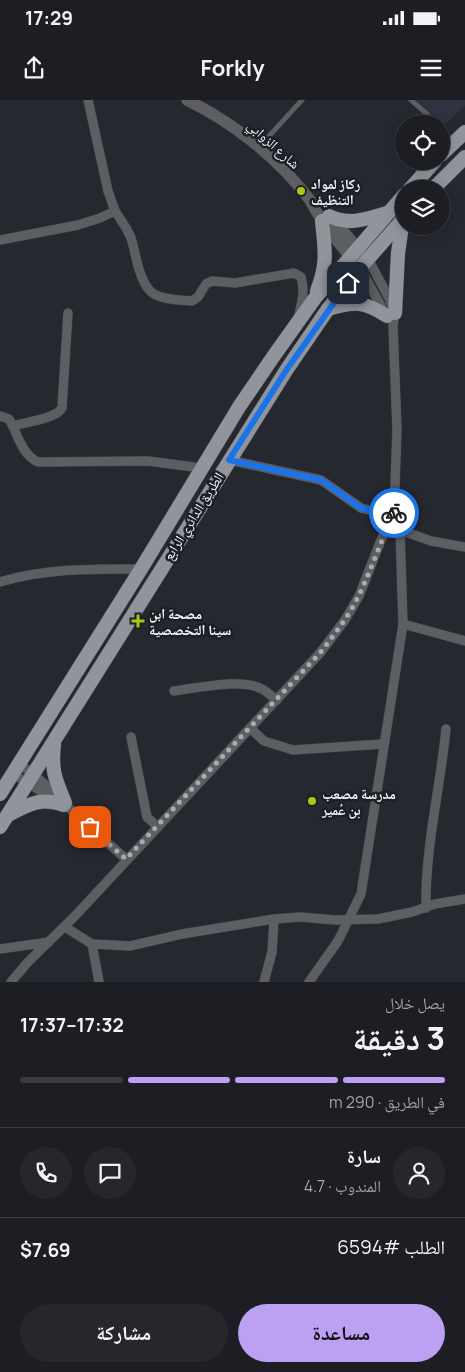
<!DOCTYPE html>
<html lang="ar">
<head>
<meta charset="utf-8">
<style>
  :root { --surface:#1c1e23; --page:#25272b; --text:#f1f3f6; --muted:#a0a2a6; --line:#3a3c41; --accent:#bca0f2 }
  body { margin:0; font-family:Manrope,"Noto Naskh Arabic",sans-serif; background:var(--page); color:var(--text); direction:rtl; height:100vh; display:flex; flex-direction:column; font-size:19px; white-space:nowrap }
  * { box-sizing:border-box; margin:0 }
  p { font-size:16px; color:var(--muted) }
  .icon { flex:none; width:28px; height:28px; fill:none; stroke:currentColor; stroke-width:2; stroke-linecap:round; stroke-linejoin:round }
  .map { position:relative; height:882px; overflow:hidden; direction:ltr }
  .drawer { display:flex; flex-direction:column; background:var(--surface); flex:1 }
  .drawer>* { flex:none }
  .controls { position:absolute; left:395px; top:15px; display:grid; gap:10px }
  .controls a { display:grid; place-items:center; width:55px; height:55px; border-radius:50%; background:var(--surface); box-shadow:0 2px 12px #0003,0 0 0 1px var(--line); font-size:25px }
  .pin { position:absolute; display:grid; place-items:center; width:42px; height:42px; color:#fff; margin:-21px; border-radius:10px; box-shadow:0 2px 8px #0006 }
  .courier { position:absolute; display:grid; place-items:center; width:50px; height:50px; margin:-25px; border:4px solid #1a73e8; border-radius:50%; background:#fff; color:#222; box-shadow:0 1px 6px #0007 }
  .head em { font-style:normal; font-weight:700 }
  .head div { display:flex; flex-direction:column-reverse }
  .head { display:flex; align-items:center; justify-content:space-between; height:85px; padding:0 20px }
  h1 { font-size:32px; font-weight:700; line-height:38px }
  .bar { display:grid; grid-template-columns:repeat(4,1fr); gap:8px 5px; align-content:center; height:60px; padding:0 20px }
  .bar i { height:6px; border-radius:4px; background:var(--line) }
  .bar .current { background:var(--accent) }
  .bar p { grid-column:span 4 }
  .line { display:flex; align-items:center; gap:12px; padding:0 20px; border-top:1px solid var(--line) }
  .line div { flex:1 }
  .round { display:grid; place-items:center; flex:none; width:52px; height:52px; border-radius:26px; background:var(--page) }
  .cta { display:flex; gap:10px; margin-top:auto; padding:10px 20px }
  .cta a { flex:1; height:58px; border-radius:30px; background:var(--accent); color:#111; font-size:20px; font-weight:700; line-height:58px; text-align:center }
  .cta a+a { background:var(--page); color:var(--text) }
  .status { display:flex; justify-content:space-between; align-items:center; height:35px; padding:0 25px; background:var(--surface); direction:ltr }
  .status svg { height:14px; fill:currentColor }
  header { display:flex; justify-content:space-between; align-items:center; height:65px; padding:0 20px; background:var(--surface); font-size:22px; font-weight:700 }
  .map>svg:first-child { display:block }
</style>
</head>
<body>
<div class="status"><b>17:29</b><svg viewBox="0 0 49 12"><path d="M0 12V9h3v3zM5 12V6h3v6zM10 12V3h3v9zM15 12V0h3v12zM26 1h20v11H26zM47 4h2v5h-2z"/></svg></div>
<header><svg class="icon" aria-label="menu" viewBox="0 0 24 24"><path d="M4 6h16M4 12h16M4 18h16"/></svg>Forkly<svg class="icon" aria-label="share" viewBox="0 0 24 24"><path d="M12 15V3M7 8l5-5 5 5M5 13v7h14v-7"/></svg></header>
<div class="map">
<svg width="465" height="882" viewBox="0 0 465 882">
  <rect width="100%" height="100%" fill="#26282f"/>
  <!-- built -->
  <polygon fill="#2e333f" points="411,0 465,0 465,6 441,28 441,24 432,24"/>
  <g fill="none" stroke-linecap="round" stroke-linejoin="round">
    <defs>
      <g id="service">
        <polyline points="411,0 427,14"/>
        <polyline points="260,46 302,0"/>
      </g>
      <g id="minor">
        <path d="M115,111C121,120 127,128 131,138C136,153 139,185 154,194C164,200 181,200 192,201L198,197L206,184L212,181L235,183L294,173L301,177C305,190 302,202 299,215"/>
        <polyline points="0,140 78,125 100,118 115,111 108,91 88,0"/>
        <polyline points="360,168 385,213"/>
        <path d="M0,316L9,319C18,334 21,354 38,362L148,361L201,368"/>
        <path d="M13,326C26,322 56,319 62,308L68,213"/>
        <polyline points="229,360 321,380 361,408 376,412 394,412 395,423 400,430 403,524 361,794 338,841 309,882"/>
        <polyline points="400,430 431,441 465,447"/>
        <path d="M0,482C46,468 94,469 141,469"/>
        <polyline points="403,524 465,541"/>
        <path d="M174,591C198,588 242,577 264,590C268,593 273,597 277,600"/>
        <polyline points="250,628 264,641 293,650 383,644"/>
        <polyline points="131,637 147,717 158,727"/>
        <path d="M19,664C39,677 54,693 71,710C89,727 108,743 126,759"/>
        <polyline points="13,674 55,700"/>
        <path d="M426,808C425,748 440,689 446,629"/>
        <polyline points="65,827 92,844 130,846 182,834 274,819 300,817 335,820 378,819 412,812 435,804 465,799"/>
        <polyline points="92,844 99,882"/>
        <polyline points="0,849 49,842"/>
        <polyline points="11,882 28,862 74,817 320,553 345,520 359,496 381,440 394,412 397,330 393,226 395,213 389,198 368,159"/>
        <polyline points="264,882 272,852 274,819"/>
      </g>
      <g id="tertiary">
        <path d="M187,0C234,23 278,58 310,100C314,107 317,114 322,120C333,137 346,152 360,168"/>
        <polyline points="330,116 362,153"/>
      </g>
      <g id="primary">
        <polyline points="441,55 465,32"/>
        <polyline points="410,89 435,61"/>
        <polyline points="433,89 465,57"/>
        <path d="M329,116C350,126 366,119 387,113"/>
        <path d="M317,191C328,163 325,150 322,121"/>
        <path d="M328,209C354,201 364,201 387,216"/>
        <polyline points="395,213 398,153 403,119"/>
        <path d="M54,644C51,670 55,679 65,703"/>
        <polyline points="0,694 141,469 239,307 273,257 315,198 404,95"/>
        <path d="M8,715C29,704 40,697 64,705"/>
        <polyline points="0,727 287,269 328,209 360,168 404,118"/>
      </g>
    </defs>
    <!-- service casing -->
    <use href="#service" stroke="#42444b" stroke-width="5.5"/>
    <!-- minor casing -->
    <use href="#minor" stroke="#42444b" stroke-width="10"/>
    <!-- tertiary casing -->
    <use href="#tertiary" stroke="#42444b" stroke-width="12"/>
    <!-- primary casing -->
    <use href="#primary" stroke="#42444b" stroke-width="15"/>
    <!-- service -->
    <use href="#service" stroke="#5d5e62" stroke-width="4.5"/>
    <!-- minor -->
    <use href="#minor" stroke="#5d5e62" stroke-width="9"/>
    <!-- tertiary -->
    <use href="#tertiary" stroke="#5d5e62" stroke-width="11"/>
    <!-- primary -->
    <use href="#primary" stroke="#91949b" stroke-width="14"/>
  </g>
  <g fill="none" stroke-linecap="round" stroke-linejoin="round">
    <!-- done -->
    <path stroke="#aaacb1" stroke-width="5" stroke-dasharray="0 9" d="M90,727L126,759L320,553C334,535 349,516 359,495C372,468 381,440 394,413"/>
    <!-- route -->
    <polyline stroke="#1a73e8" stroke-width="6" points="348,183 287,269 229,360 321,380 361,408 376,412 394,413"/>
  </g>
  <!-- markers -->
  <g fill="#abc615" stroke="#1c1f25" stroke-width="2">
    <circle cx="301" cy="91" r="5"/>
    <path d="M135.5 513.5h5v5h5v5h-5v5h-5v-5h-5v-5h5z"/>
    <circle cx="312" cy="701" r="5"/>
  </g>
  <g text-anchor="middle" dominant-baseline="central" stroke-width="5" stroke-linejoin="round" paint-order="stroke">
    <!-- street labels -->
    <g font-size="14" fill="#f1f3f7" stroke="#1c1f25">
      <text transform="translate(274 44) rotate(42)">شارع الزوابي</text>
      <text transform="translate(193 416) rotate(-58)">الطريق الدائري الرابع</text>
    </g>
    <!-- poi labels -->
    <g font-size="14" font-weight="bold" fill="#f1f3f7" stroke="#1c1f25" text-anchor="start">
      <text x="311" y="83">ركاز لمواد<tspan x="311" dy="16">التنظيف</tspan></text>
      <text x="149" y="513">مصحة ابن<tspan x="149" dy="16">سينا التخصصية</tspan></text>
      <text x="322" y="693">مدرسة مصعب<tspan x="322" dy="16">بن عُمير</tspan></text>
    </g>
  </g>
</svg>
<div class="controls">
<a><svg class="icon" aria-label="locate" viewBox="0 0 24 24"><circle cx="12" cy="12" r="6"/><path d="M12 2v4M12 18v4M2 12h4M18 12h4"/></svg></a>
<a><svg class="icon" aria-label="layers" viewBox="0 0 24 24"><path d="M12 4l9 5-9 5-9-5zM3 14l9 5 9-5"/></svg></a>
</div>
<div class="pin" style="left:90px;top:727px;background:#ea580c"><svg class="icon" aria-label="bag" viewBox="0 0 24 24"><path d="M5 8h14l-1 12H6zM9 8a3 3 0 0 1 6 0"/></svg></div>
<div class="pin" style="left:348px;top:183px;background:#1f2937"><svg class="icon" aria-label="home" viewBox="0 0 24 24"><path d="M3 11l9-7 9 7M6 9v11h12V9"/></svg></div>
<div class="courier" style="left:394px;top:413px"><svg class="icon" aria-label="bike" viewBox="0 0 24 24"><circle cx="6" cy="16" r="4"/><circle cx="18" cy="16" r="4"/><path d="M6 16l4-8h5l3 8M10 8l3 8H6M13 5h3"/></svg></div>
</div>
<section class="drawer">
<div class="head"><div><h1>3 دقيقة</h1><p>يصل خلال</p></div><em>17:32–17:37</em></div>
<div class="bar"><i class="current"></i><i class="current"></i><i class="current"></i><i></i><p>في الطريق · 290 m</p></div>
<div class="line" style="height:90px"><a class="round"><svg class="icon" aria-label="person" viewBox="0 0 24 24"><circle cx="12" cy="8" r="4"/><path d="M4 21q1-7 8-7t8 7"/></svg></a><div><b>سارة</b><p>المندوب · 4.7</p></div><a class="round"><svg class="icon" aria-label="chat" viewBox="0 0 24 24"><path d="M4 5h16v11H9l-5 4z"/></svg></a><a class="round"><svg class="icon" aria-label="phone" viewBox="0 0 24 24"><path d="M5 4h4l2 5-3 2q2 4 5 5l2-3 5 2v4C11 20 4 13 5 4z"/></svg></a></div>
<div class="line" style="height:65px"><div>الطلب #6594</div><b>$7.69</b></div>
<div class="cta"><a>مساعدة</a><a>مشاركة</a></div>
</section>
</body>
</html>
